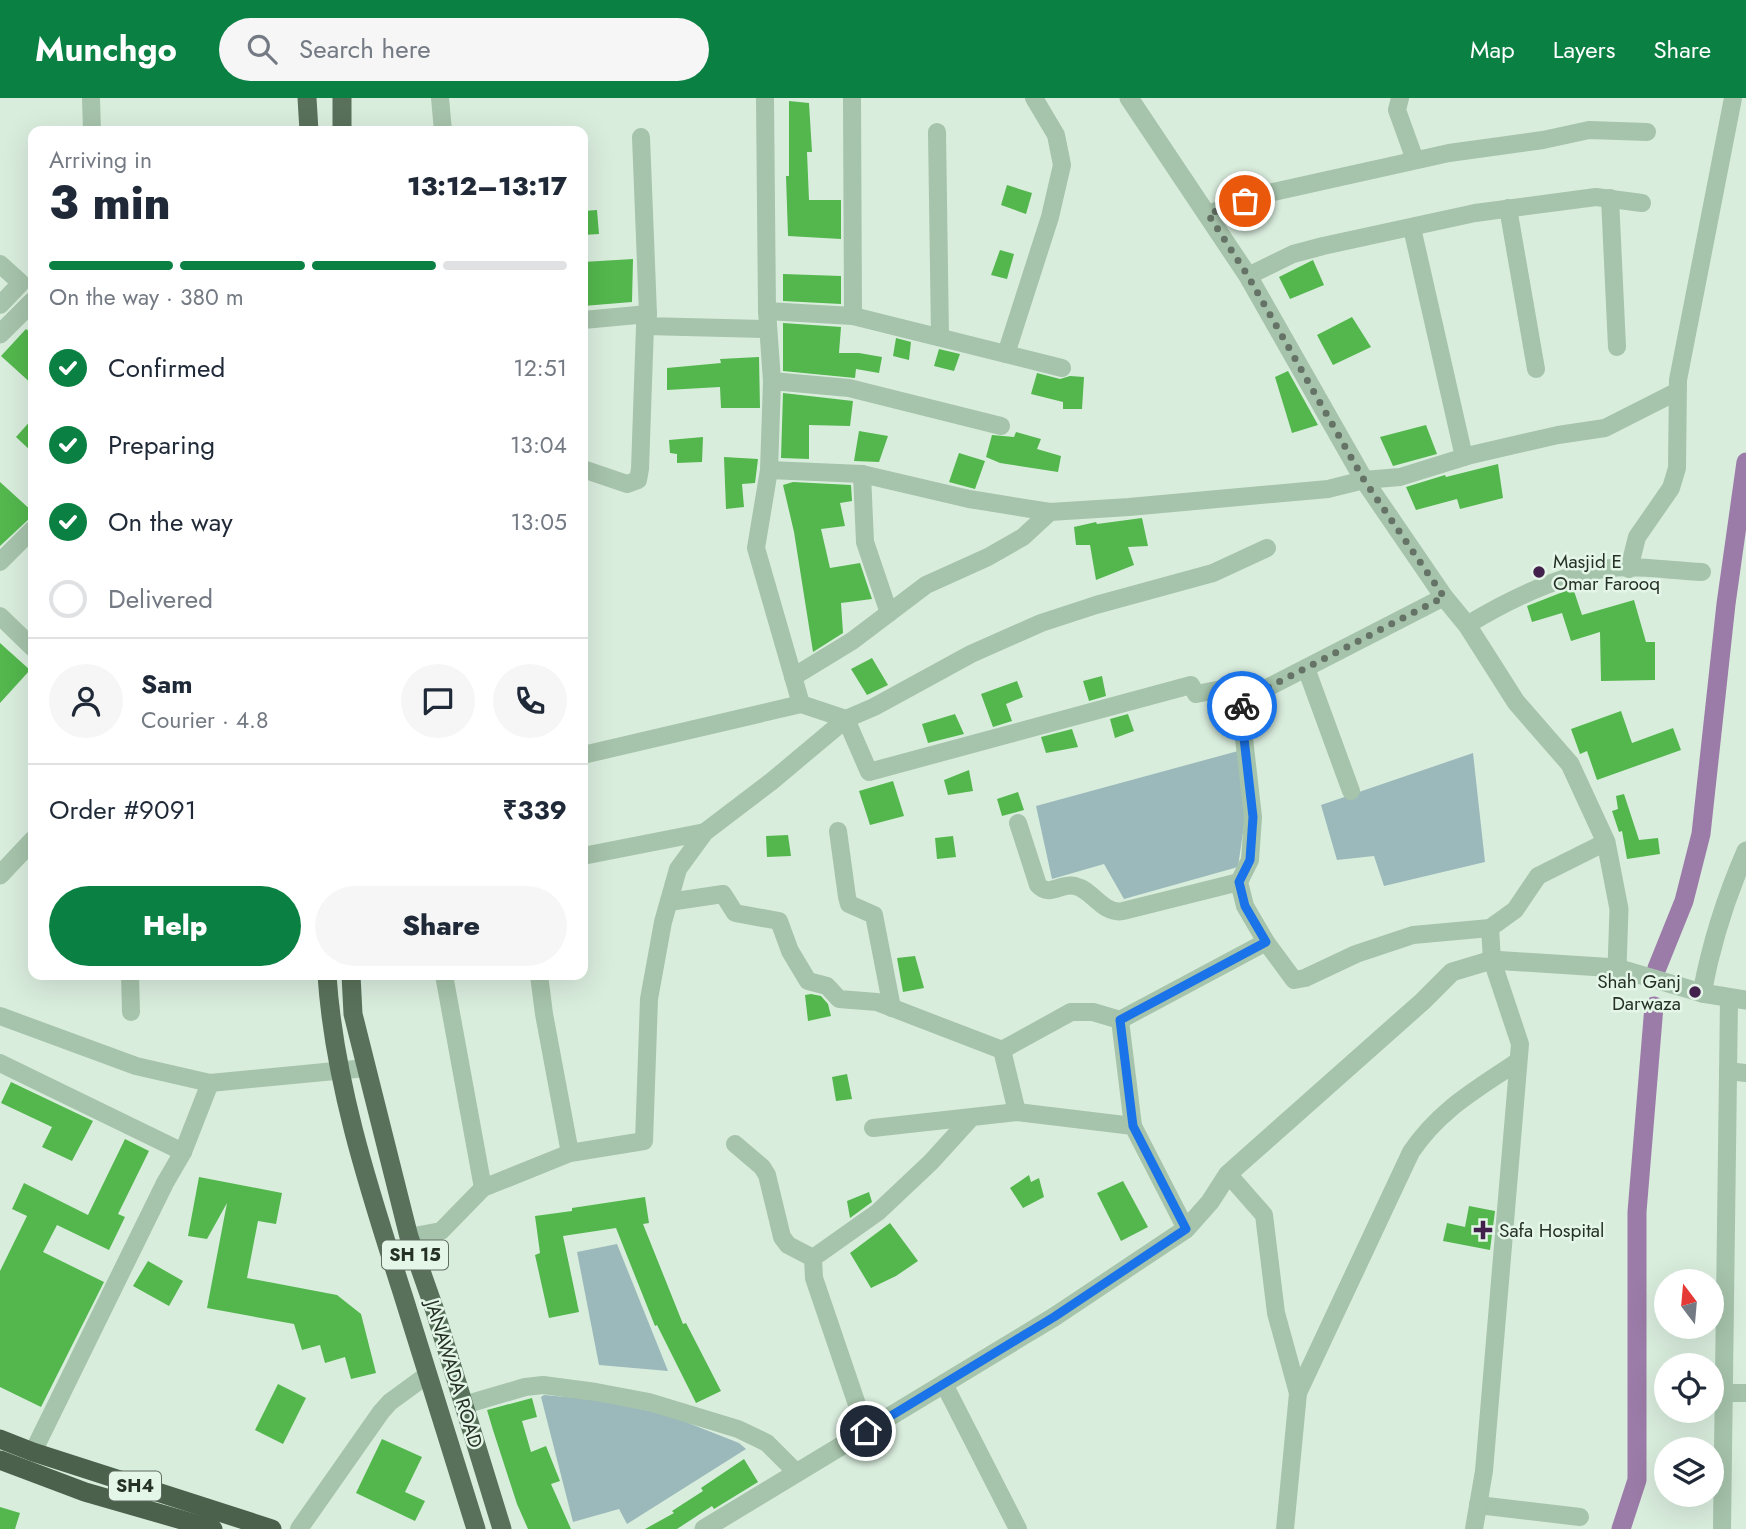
<!DOCTYPE html>
<html lang="en">
<head>
<meta charset="utf-8">
<style>
  :root { --surface:#fff; --page:#f6f6f7; --text:#1f2937; --muted:#747a83; --line:#e0e1e3; --accent:#0b8043 }
  body { margin:0; font-family:Jost,sans-serif; background:var(--page); color:var(--text); height:100vh; display:flex; flex-direction:column; font-size:26px; white-space:nowrap }
  * { box-sizing:border-box; margin:0 }
  p { font-size:23px; color:var(--muted) }
  .icon { flex:none; width:38px; height:38px; fill:none; stroke:currentColor; stroke-width:2; stroke-linecap:round; stroke-linejoin:round }
  .map { position:relative; flex:1; overflow:hidden }
  .side { position:absolute; left:28px; top:28px; width:560px; height:854px; display:flex; flex-direction:column; background:var(--surface); border-radius:14px; box-shadow:0 7px 28px #0002 }
  .side>* { flex:none }
  .needle { width:46px; rotate:344deg }
  .buttons { position:absolute; left:1654px; top:1171px; display:grid; gap:14px }
  .buttons a { display:grid; place-items:center; width:70px; height:70px; border-radius:50%; background:var(--surface); box-shadow:0 7px 28px #0002; font-size:35px }
  .pin { position:absolute; display:grid; place-items:center; width:60px; height:60px; color:#fff; margin:-30px; border:4px solid #fff; border-radius:50%; box-shadow:0 2px 7px #0007 }
  .courier { position:absolute; display:grid; place-items:center; width:70px; height:70px; margin:-35px; border:5px solid #1a73e8; border-radius:50%; background:#fff; color:#222; box-shadow:0 2px 9px #0007 }
  .overview em { font-style:normal; font-weight:800 }
  .overview div { display:flex; flex-direction:column-reverse }
  .overview { display:flex; align-items:center; justify-content:space-between; height:119px; padding:0 21px }
  h1 { font-size:46px; font-weight:800; line-height:52px }
  .bar { display:grid; grid-template-columns:repeat(4,1fr); gap:10px 7px; align-content:center; height:84px; padding:0 21px }
  .bar i { height:9px; border-radius:5px; background:var(--line) }
  .bar .active { background:var(--accent) }
  .bar p { grid-column:span 4 }
  .line { display:flex; align-items:center; gap:18px; padding:0 21px; border-top:2px solid var(--line) }
  .line div { flex:1 }
  .round { display:grid; place-items:center; flex:none; width:74px; height:74px; border-radius:37px; background:var(--page) }
  ol { padding:0 21px; list-style:none }
  li { display:flex; align-items:center; gap:21px; height:77px }
  li p { margin-inline-start:auto }
  li .icon { padding:7px; border-radius:50%; background:var(--accent); color:#fff; stroke-width:4 }
  li:last-child { color:var(--muted) }
  li i { width:38px; height:38px; border:4px solid var(--line); border-radius:50% }
  .primary-button { display:flex; gap:14px; margin-top:auto; padding:14px 21px }
  .primary-button a { flex:1; height:80px; border-radius:42px; background:var(--accent); color:#fff; font-size:28px; font-weight:800; line-height:80px; text-align:center }
  .primary-button a+a { background:var(--page); color:var(--text) }
  header { display:flex; align-items:center; gap:42px; box-sizing:border-box; height:98px; padding:0 35px; background:var(--accent); color:#fff }
  header strong { font-size:33px }
  nav { display:flex; gap:38px; margin-inline-start:auto; font-size:24px }
  .search { width:490px; height:63px; background:var(--page); display:flex; align-items:center; gap:18px; box-sizing:border-box; padding:0 24px; border-radius:38px; color:var(--muted); font-size:26px }
  .map>svg:first-child { display:block }
</style>
</head>
<body>
<header>
<strong>Munchgo</strong>
<div class="search"><svg class="icon" aria-label="search" viewBox="0 0 24 24"><circle cx="10" cy="10" r="6"/><path d="M15 15l6 6"/></svg>Search here</div>
<nav><a>Map</a><a>Layers</a><a>Share</a></nav>
</header>
<div class="map">
<svg width="1746" height="1431" viewBox="0 0 1746 1431">
  <rect width="100%" height="100%" fill="#d9eddd"/>
  <!-- green -->
  <g fill="#9bb9ba">
    <polygon points="1238,653 1245,720 1238,769 1124,801 1104,766 1052,781 1036,708"/>
    <polygon points="1473,655 1485,764 1384,788 1374,758 1337,762 1321,707"/>
    <polygon points="617,1146 668,1273 599,1267 577,1154"/>
    <polygon points="544,1297 598,1302 668,1317 739,1345 746,1351 627,1426 619,1411 573,1424 541,1299"/>
  </g>
  <g fill="none" stroke-linecap="round" stroke-linejoin="round">
    <!-- canal -->
    <g stroke="#9b7ba7" stroke-width="19">
      <polyline points="1657,870 1684,803 1701,736 1726,506 1746,364"/>
      <polyline points="1621,1431 1637,1382 1637,1114 1654,908"/>
    </g>
  </g>
  <!-- building -->
  <g fill="#53b74d">
    <polygon points="789,3 809,5 812,54 807,54 809,102 841,102 841,141 788,138 786,78 789,78"/>
    <polygon points="1007,87 1032,95 1026,116 1001,107"/>
    <polygon points="597,112 599,136 583,137 583,113"/>
    <polygon points="1000,152 1014,156 1007,181 991,177"/>
    <polygon points="633,161 632,204 583,208 583,164"/>
    <polygon points="1313,162 1324,187 1290,201 1279,179"/>
    <polygon points="783,176 841,178 841,206 783,203"/>
    <polygon points="1352,219 1371,249 1333,267 1317,237"/>
    <polygon points="783,225 841,229 839,255 859,255 882,259 879,275 856,271 855,280 783,273"/>
    <polygon points="26,231 33,237 33,287 1,258"/>
    <polygon points="896,240 911,244 909,262 893,258"/>
    <polygon points="939,251 960,256 954,273 934,268"/>
    <polygon points="759,259 760,310 721,310 720,289 667,292 667,270 721,265 720,261"/>
    <polygon points="1288,273 1318,327 1292,335 1275,279"/>
    <polygon points="1037,275 1060,281 1070,278 1084,279 1082,311 1063,311 1063,304 1031,296"/>
    <polygon points="783,295 853,303 850,328 809,327 809,361 781,360"/>
    <polygon points="33,320 33,355 16,339"/>
    <polygon points="1426,327 1437,356 1393,368 1380,339"/>
    <polygon points="859,333 888,338 879,364 854,363"/>
    <polygon points="1016,334 1041,341 1037,351 1061,358 1058,374 1000,365 986,359 992,337 1014,339"/>
    <polygon points="703,339 702,364 677,365 677,356 670,355 669,342"/>
    <polygon points="959,355 985,363 975,391 949,384"/>
    <polygon points="724,359 758,361 755,385 742,386 744,409 726,411"/>
    <polygon points="1498,366 1503,400 1460,411 1457,401 1416,412 1406,389 1445,377 1446,379"/>
    <polygon points="0,384 33,414 30,420 0,448"/>
    <polygon points="793,384 851,387 852,403 840,405 845,428 821,431 830,470 860,465 872,501 841,505 843,535 813,554 794,434 783,387"/>
    <polygon points="1142,420 1148,448 1128,449 1134,467 1096,482 1090,447 1076,447 1074,429 1096,424 1097,426"/>
    <polygon points="1573,490 1582,517 1634,502 1646,544 1655,544 1655,582 1601,583 1600,534 1571,543 1562,515 1532,524 1527,508"/>
    <polygon points="0,545 30,572 0,605"/>
    <polygon points="872,560 888,587 867,597 851,571"/>
    <polygon points="1102,578 1106,598 1089,603 1083,583"/>
    <polygon points="1017,583 1023,599 1006,606 1012,623 993,629 981,596"/>
    <polygon points="1621,613 1632,645 1673,630 1681,652 1597,682 1587,653 1580,656 1571,631"/>
    <polygon points="955,616 964,636 928,645 922,626"/>
    <polygon points="1128,616 1134,633 1115,640 1110,621"/>
    <polygon points="1072,631 1078,649 1046,655 1041,639"/>
    <polygon points="969,672 973,693 948,697 944,682"/>
    <polygon points="893,683 904,718 870,727 859,693"/>
    <polygon points="1018,694 1024,712 1002,718 997,701"/>
    <polygon points="1624,696 1639,742 1658,740 1660,756 1627,761 1622,733 1619,734 1612,713 1618,711 1616,698"/>
    <polygon points="788,737 791,758 767,759 766,738"/>
    <polygon points="953,738 956,759 937,761 935,740"/>
    <polygon points="915,858 924,890 903,894 897,860"/>
    <polygon points="811,896 821,898 828,906 831,918 808,923 805,897"/>
    <polygon points="847,976 852,1001 836,1003 832,979"/>
    <polygon points="11,984 93,1023 72,1063 42,1049 52,1029 1,1005"/>
    <polygon points="125,1041 149,1053 118,1116 125,1119 109,1152 57,1127 43,1154 104,1184 41,1309 0,1289 0,1173 27,1118 12,1111 24,1085 88,1117"/>
    <polygon points="1029,1077 1031,1084 1039,1080 1044,1099 1023,1110 1010,1090"/>
    <polygon points="199,1079 282,1095 276,1126 258,1123 247,1180 337,1197 361,1216 376,1275 351,1281 345,1259 325,1265 320,1247 302,1252 294,1226 207,1210 227,1105 207,1141 188,1138"/>
    <polygon points="1123,1083 1148,1129 1121,1143 1097,1095"/>
    <polygon points="869,1094 872,1104 850,1120 847,1103"/>
    <polygon points="645,1099 649,1125 643,1126 683,1226 686,1225 721,1293 696,1305 657,1227 655,1228 616,1130 563,1138 579,1214 549,1220 535,1157 540,1155 535,1118 572,1113 572,1110"/>
    <polygon points="1469,1108 1495,1113 1490,1152 1443,1143 1447,1125 1465,1129"/>
    <polygon points="890,1125 918,1163 896,1178 871,1190 850,1155"/>
    <polygon points="148,1163 183,1183 169,1208 133,1188"/>
    <polygon points="278,1286 306,1300 283,1346 255,1332"/>
    <polygon points="532,1300 537,1319 522,1323 531,1354 546,1348 560,1383 551,1386 571,1431 528,1431 517,1406 493,1332 487,1312"/>
    <polygon points="382,1341 422,1359 405,1394 425,1403 415,1423 356,1395"/>
    <polygon points="744,1361 758,1384 714,1411 712,1408 677,1431 645,1431 674,1415 672,1413 703,1393 701,1390"/>
    <polygon points="0,1409 20,1415 15,1431 0,1431"/>
  </g>
  <g fill="none" stroke-linecap="round" stroke-linejoin="round">
    <!-- minor -->
    <g stroke="#a6c3ab" stroke-width="18">
      <polyline points="91,0 92,33"/>
      <polyline points="440,0 443,33"/>
      <polyline points="852,0 853,218"/>
      <polyline points="1400,0 1397,12 1415,62"/>
      <polyline points="937,34 940,239"/>
      <polyline points="641,39 648,216"/>
      <polyline points="1610,100 1617,249"/>
      <polyline points="1508,110 1536,271"/>
      <polyline points="1208,116 1264,96 1449,55 1543,42 1589,32 1647,34"/>
      <polyline points="1412,130 1464,359"/>
      <polyline points="0,166 21,185 0,207"/>
      <polyline points="1248,178 1293,156 1323,148 1475,115 1596,99 1642,105"/>
      <polyline points="767,213 853,218 1062,270"/>
      <polyline points="583,222 648,216 645,228 768,231"/>
      <polyline points="1006,256 1050,119 1062,67 1056,37 1034,0"/>
      <polyline points="772,283 849,290 1001,328"/>
      <polyline points="583,371 627,386 638,382 640,371 645,228"/>
      <polyline points="769,372 862,376 969,401 1050,414 1129,409 1328,391 1364,382 1400,379 1471,357 1558,337 1605,330 1676,294"/>
      <polyline points="862,376 865,444 889,515"/>
      <polyline points="0,464 33,431"/>
      <polyline points="1629,471 1637,439 1671,390 1677,370 1678,282 1733,0"/>
      <polyline points="0,518 33,550"/>
      <path d="M1467,527C1510,501 1560,476 1611,470C1637,467 1674,473 1702,474"/>
      <polyline points="1306,570 1351,693"/>
      <polyline points="793,579 852,543 926,487 988,459 1023,439 1050,414"/>
      <polyline points="1246,594 1241,614 1253,719 1250,762 1239,784 1245,808 1266,844 1294,882 1305,880 1356,856 1413,837 1490,830 1515,812 1538,778 1606,744"/>
      <polyline points="801,606 846,621 869,674 1191,587 1196,596 1232,589 1246,594 1263,592 1444,499"/>
      <polyline points="583,657 801,606 756,450 769,372 772,283 767,213 765,0"/>
      <path d="M1018,725L1038,787C1050,800 1061,784 1075,788C1093,792 1103,817 1123,813L1239,784"/>
      <polyline points="838,733 847,799 849,806 874,817 892,910"/>
      <polyline points="583,758 705,734"/>
      <polyline points="669,804 723,796 735,815 779,823 790,853 808,883 827,888 839,901 877,904 1002,952 1017,1014"/>
      <polyline points="130,877 131,914"/>
      <polyline points="444,877 483,1090"/>
      <polyline points="539,877 544,916 570,1055"/>
      <polyline points="0,918 136,968 210,985 366,970"/>
      <polyline points="1120,922 1133,1028"/>
      <polyline points="1002,952 1071,914 1093,914 1120,922 1266,844"/>
      <polyline points="0,965 183,1054"/>
      <polyline points="1728,973 1746,975"/>
      <polyline points="873,1030 1017,1014 1133,1028 1186,1131"/>
      <polyline points="735,1046 762,1069 767,1077 782,1139 788,1147 813,1160"/>
      <polyline points="1228,1076 1264,1117 1276,1215 1298,1295 1285,1431"/>
      <polyline points="409,1139 441,1133 483,1090 570,1055 644,1043 649,901 663,824 678,771 705,734 772,683 846,621 874,609 971,556 1041,525 1096,507 1213,475 1267,450"/>
      <polyline points="944,1286 1018,1431"/>
      <path d="M1298,1295L1411,1054C1440,1011 1476,992 1517,964"/>
      <polyline points="1724,1295 1746,1295"/>
      <polyline points="464,1307 525,1289 543,1287 596,1294 649,1304 738,1331 767,1345 797,1375"/>
      <polyline points="866,1333 814,1180 813,1160 878,1114 931,1064 971,1020"/>
      <polyline points="33,1354 165,1085 183,1054 210,985"/>
      <polyline points="1478,1407 1580,1419"/>
      <polyline points="299,1431 381,1314 390,1304 427,1277"/>
      <polyline points="1474,1431 1484,1373 1520,946 1492,862 1490,830"/>
      <polyline points="1722,1431 1729,901"/>
    </g>
    <!-- tertiary -->
    <g stroke="#a6c3ab" stroke-width="19">
      <polyline points="1129,0 1248,178 1364,382 1444,499 1467,527 1516,604 1570,666 1606,744 1619,811 1617,870"/>
      <polyline points="0,236 33,203"/>
      <polyline points="0,777 33,742"/>
      <path d="M1702,895C1711,846 1726,799 1746,753"/>
      <polyline points="704,1431 1054,1219 1186,1131 1210,1104 1228,1076 1423,903 1452,874 1492,862 1617,870 1702,895 1746,902"/>
    </g>
    <!-- primary -->
    <g stroke="#59715a" stroke-width="19">
      <polyline points="307,0 309,33"/>
      <polyline points="342,0 342,33"/>
      <path d="M327,877C334,985 370,1094 403,1197C428,1275 451,1353 476,1431"/>
      <polyline points="351,877 353,916 409,1139 434,1210 502,1431"/>
    </g>
    <!-- trunk -->
    <g stroke="#4c614c" stroke-width="19">
      <polyline points="0,1341 33,1354 272,1431"/>
      <polyline points="0,1362 85,1394 213,1431"/>
    </g>
  </g>
  <g fill="none" stroke-linecap="round" stroke-linejoin="round">
    <!-- done -->
    <polyline stroke="#657366" stroke-width="7" stroke-dasharray="0 12.6" points="1242,608 1246,594 1263,592 1444,499 1364,382 1248,178 1208,116 1245,103"/>
    <!-- route -->
    <polyline stroke="#1a73e8" stroke-width="9" points="866,1333 1054,1219 1186,1131 1133,1028 1120,922 1266,844 1245,808 1239,784 1250,762 1253,719 1241,614 1242,608"/>
  </g>
  <!-- markers -->
  <g fill="#42214d" stroke="#e4f6e8" stroke-width="2.5">
    <circle cx="1539" cy="474" r="7"/>
    <circle cx="1695" cy="894" r="7"/>
    <path d="M1479.5 1121.5h7v7h7v7h-7v7h-7v-7h-7v-7h7z"/>
  </g>
  <g text-anchor="middle" dominant-baseline="central" stroke-width="5" stroke-linejoin="round" paint-order="stroke">
    <!-- shield labels -->
    <g fill="#e4f6e8" stroke="#5f6c60" stroke-width="2">
      <rect x="382" y="1142.5" width="66" height="29" rx="5"/>
      <rect x="109" y="1373.5" width="52" height="29" rx="5"/>
    </g>
    <g font-size="18" font-weight="bold" fill="#263126">
      <text x="415" y="1157">SH 15</text>
      <text x="135" y="1388">SH4</text>
    </g>
    <!-- poi labels -->
    <g font-size="19" fill="#263126" stroke="#e4f6e8" text-anchor="start">
      <text x="1553" y="463">Masjid E<tspan x="1553" dy="22">Omar Farooq</tspan></text>
      <text x="1681" y="883" text-anchor="end">Shah Ganj<tspan x="1681" dy="22">Darwaza</tspan></text>
      <text x="1499" y="1132">Safa Hospital</text>
    </g>
    <!-- street labels -->
    <g font-size="19" fill="#263126" stroke="#e4f6e8">
      <text transform="translate(454 1276) rotate(73)">JANAWADA ROAD</text>
    </g>
  </g>
</svg>
<div class="buttons">
<a><svg class="needle" viewBox="-14 -14 28 28"><path d="M0-13l5 13h-10z" fill="#e53935"/><path d="M0 13l5-13h-10z" fill="#747a83"/></svg></a>
<a><svg class="icon" aria-label="locate" viewBox="0 0 24 24"><circle cx="12" cy="12" r="6"/><path d="M12 2v4M12 18v4M2 12h4M18 12h4"/></svg></a>
<a><svg class="icon" aria-label="layers" viewBox="0 0 24 24"><path d="M12 4l9 5-9 5-9-5zM3 14l9 5 9-5"/></svg></a>
</div>
<div class="pin" style="left:1245px;top:103px;background:#ea580c"><svg class="icon" aria-label="bag" viewBox="0 0 24 24"><path d="M5 8h14l-1 12H6zM9 8a3 3 0 0 1 6 0"/></svg></div>
<div class="pin" style="left:866px;top:1333px;background:#1f2937"><svg class="icon" aria-label="home" viewBox="0 0 24 24"><path d="M3 11l9-7 9 7M6 9v11h12V9"/></svg></div>
<div class="courier" style="left:1242px;top:608px"><svg class="icon" aria-label="bike" viewBox="0 0 24 24"><circle cx="6" cy="16" r="4"/><circle cx="18" cy="16" r="4"/><path d="M6 16l4-8h5l3 8M10 8l3 8H6M13 5h3"/></svg></div>
<section class="side">
<div class="overview"><div><h1>3 min</h1><p>Arriving in</p></div><em>13:12–13:17</em></div>
<div class="bar"><i class="active"></i><i class="active"></i><i class="active"></i><i></i><p>On the way · 380 m</p></div>
<ol>
<li><svg class="icon" aria-label="check" viewBox="0 0 24 24"><path d="M5 12l5 5 9-10"/></svg>Confirmed<p>12:51</p></li>
<li><svg class="icon" aria-label="check" viewBox="0 0 24 24"><path d="M5 12l5 5 9-10"/></svg>Preparing<p>13:04</p></li>
<li><svg class="icon" aria-label="check" viewBox="0 0 24 24"><path d="M5 12l5 5 9-10"/></svg>On the way<p>13:05</p></li>
<li><i></i>Delivered</li>
</ol>
<div class="line" style="height:126px"><a class="round"><svg class="icon" aria-label="person" viewBox="0 0 24 24"><circle cx="12" cy="8" r="4"/><path d="M4 21q1-7 8-7t8 7"/></svg></a><div><b>Sam</b><p>Courier · 4.8</p></div><a class="round"><svg class="icon" aria-label="chat" viewBox="0 0 24 24"><path d="M4 5h16v11H9l-5 4z"/></svg></a><a class="round"><svg class="icon" aria-label="phone" viewBox="0 0 24 24"><path d="M5 4h4l2 5-3 2q2 4 5 5l2-3 5 2v4C11 20 4 13 5 4z"/></svg></a></div>
<div class="line" style="height:91px"><div>Order #9091</div><b>₹339</b></div>
<div class="primary-button"><a>Help</a><a>Share</a></div>
</section>
</div>
</body>
</html>
